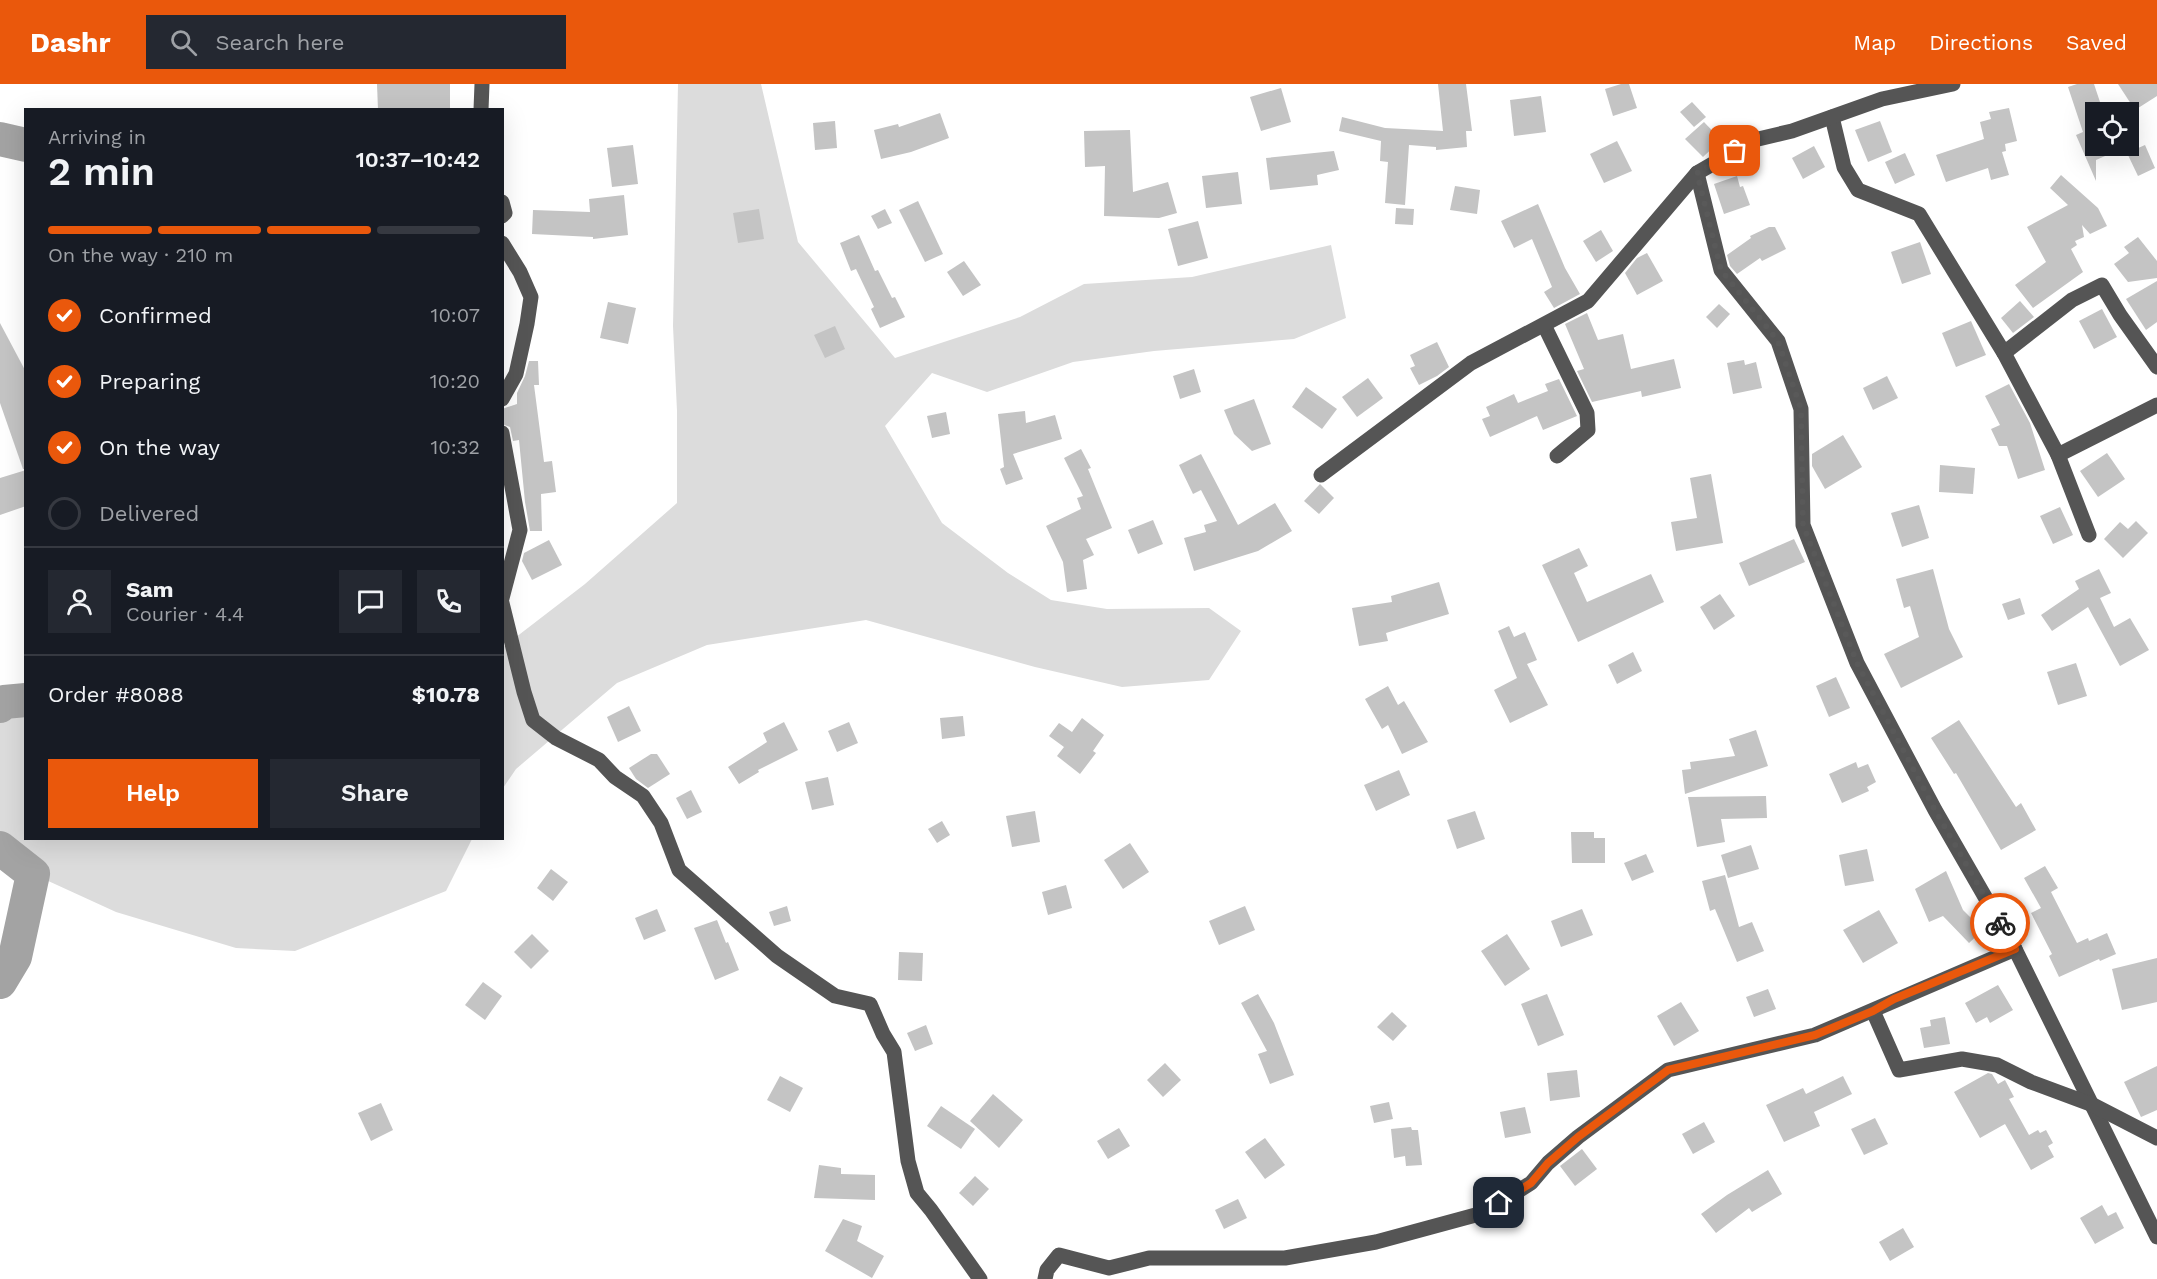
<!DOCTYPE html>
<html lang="en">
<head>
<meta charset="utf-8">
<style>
  :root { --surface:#171b24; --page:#242831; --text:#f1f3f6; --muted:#9ea1a6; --line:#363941; --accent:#ea580c }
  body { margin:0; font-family:"Work Sans",sans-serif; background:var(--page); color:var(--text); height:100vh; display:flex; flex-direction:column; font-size:22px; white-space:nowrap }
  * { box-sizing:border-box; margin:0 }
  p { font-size:20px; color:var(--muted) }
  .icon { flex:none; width:33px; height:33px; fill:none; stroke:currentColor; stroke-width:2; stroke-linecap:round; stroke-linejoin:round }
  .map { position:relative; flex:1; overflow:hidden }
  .details { position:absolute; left:24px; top:24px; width:480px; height:732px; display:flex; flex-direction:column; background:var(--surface); border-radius:0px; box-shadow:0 6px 24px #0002 }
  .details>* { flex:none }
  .tools { position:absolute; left:2085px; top:18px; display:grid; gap:12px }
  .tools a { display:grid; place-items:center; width:54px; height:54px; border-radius:0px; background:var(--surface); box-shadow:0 6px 24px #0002; font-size:30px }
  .pin { position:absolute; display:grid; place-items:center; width:51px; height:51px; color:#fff; margin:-26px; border-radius:12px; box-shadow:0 3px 9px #0006 }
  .courier { position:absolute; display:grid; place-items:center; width:60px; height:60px; margin:-30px; border:4px solid #ea580c; border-radius:50%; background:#fff; color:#222; box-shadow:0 2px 8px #0007 }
  .headline em { font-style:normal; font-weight:600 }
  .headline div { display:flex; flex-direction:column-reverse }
  .headline { display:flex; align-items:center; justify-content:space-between; height:102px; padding:0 24px }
  h1 { font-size:39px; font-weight:600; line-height:45px }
  .bar { display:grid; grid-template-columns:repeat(4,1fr); gap:9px 6px; align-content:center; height:72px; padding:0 24px }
  .bar i { height:8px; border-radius:4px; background:var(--line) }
  .bar .current { background:var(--accent) }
  .bar p { grid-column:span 4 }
  .line { display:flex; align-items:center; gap:15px; padding:0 24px; border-top:2px solid var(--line) }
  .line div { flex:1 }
  .round { display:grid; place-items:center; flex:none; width:63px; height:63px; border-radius:0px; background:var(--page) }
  ol { padding:0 24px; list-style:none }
  li { display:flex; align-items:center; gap:18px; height:66px }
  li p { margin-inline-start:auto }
  li .icon { padding:6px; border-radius:50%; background:var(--accent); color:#fff; stroke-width:4 }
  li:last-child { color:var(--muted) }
  li i { width:33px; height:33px; border:3px solid var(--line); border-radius:50% }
  .cta { display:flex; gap:12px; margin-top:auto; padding:12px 24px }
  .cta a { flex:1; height:69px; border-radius:0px; background:var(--accent); color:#fff; font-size:24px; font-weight:600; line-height:69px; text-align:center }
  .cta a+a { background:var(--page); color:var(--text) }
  header { display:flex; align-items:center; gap:36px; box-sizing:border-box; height:84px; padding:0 30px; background:var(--accent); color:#fff }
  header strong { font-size:28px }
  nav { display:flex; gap:33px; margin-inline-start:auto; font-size:21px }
  .search { width:420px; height:54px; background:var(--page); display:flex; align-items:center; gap:15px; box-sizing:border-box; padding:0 21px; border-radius:0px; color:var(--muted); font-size:22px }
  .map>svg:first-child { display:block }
</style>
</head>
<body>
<header>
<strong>Dashr</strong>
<div class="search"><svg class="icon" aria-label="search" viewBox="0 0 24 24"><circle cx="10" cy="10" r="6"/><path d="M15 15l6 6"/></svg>Search here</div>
<nav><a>Map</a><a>Directions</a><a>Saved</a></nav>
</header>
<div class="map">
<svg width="2157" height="1195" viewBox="0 0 2157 1195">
  <rect width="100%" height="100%" fill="#fff"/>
  <!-- green -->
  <g fill="#dcdcdc">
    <polygon points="678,0 761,0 798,158 895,274 1020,233 1084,200 1192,193 1331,161 1346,234 1294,255 1154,267 1073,278 987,308 932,289 885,342 942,439 1008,489 1051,516 1107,525 1209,524 1241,547 1209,596 1122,603 1035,583 866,536 707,561 617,599 516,685 503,704 503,563 585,500 677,419 677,327 673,242"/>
    <polygon points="25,616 26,754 472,755 446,807 295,867 236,864 116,828 33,790 0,764 0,622 4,618"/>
  </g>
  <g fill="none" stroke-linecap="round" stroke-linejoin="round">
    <!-- river -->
    <g stroke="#a3a3a3" stroke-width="34">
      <polyline points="0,55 26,61"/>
      <polyline points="0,622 4,618 26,616"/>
      <polyline points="0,764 33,790 15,873 0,898"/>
    </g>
  </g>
  <!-- building -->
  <g fill="#c4c4c4">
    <polygon points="377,0 450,0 450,24 378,26"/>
    <polygon points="1438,0 1466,0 1472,47 1466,47 1467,63 1436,66 1436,63 1409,61 1405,121 1385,119 1388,78 1380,77 1381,57 1339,47 1342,33 1385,44 1443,47"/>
    <polygon points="1621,0 1629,0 1637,24 1613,32 1605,5"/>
    <polygon points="2077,0 2094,0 2101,21 2096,23 2096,62 2128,62 2096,76 2096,97 2076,51 2083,48 2068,3"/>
    <polygon points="2118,0 2157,0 2157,12 2135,26"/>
    <polygon points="1281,4 1291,38 1261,47 1250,13"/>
    <polygon points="1541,12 1546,48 1514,52 1510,16"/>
    <polygon points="1692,18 1706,33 1694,43 1680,28"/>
    <polygon points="2009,24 2017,57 2005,60 2006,67 2002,68 2009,91 1991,96 1988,84 1946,98 1936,71 1984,55 1980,38 1991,35 1989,28"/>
    <polygon points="940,29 949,54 911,68 881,75 874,46 898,40 899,43"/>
    <polygon points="835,37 837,64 815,66 813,39"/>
    <polygon points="1880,37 1892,68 1868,78 1855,46"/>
    <polygon points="1704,38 1721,56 1703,73 1685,55"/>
    <polygon points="1130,46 1133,108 1168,98 1177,129 1159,134 1104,132 1105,82 1085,83 1084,47"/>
    <polygon points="1617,57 1632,87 1604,99 1590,70"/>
    <polygon points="633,61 638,100 612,103 607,64"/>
    <polygon points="2145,61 2155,84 2138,92 2127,69"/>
    <polygon points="1814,62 1825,83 1803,95 1792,74"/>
    <polygon points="1334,67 1339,86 1317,91 1318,101 1270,106 1266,74"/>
    <polygon points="1905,69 1915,91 1895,100 1885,78"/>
    <polygon points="1238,88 1242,120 1206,124 1202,92"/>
    <polygon points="2061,91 2098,124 2107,142 2090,150 2082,141 2084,153 2075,157 2077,161 2071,165 2083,188 2033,224 2015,201 2046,178 2027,143 2068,121 2050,104"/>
    <polygon points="1737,92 1740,103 1743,102 1750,121 1724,130 1714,100"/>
    <polygon points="1455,102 1480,106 1477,130 1450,126"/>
    <polygon points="624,111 628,151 593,155 593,153 532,150 533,126 590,128 589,115"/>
    <polygon points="918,117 943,170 925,178 899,126"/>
    <polygon points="1538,120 1565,184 1580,210 1554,224 1544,208 1552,203 1532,155 1514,164 1501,137"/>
    <polygon points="1396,124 1414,125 1413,141 1395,140"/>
    <polygon points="759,125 764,155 738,159 733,129"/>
    <polygon points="885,125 892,139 878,145 871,132"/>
    <polygon points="1198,137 1208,174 1178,182 1168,145"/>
    <polygon points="1769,143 1775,143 1786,165 1762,177 1760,174 1737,190 1730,182 1727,171 1751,154 1750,152"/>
    <polygon points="1601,146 1613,167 1596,178 1583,157"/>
    <polygon points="859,151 875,187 878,186 892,214 895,213 905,233 880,244 871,225 874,223 856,185 851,187 840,159"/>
    <polygon points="2138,153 2157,177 2157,194 2128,198 2114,180 2129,169 2124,163"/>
    <polygon points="1920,158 1931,190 1902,200 1891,168"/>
    <polygon points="1647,169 1663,197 1637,211 1625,189 1637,174"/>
    <polygon points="964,177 981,201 963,212 947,188"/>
    <polygon points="2157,197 2157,238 2146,246 2126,215"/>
    <polygon points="2020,217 2034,233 2013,249 2001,234"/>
    <polygon points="608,218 636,224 628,260 600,254"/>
    <polygon points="1719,220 1730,230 1717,244 1706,233"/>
    <polygon points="2102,225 2117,253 2094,265 2079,237"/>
    <polygon points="1587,229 1598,256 1623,250 1631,285 1674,275 1681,304 1642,313 1641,307 1592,318 1577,287 1584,285 1565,240"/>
    <polygon points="1971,237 1986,271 1956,283 1942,249"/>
    <polygon points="0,239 26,288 26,385 23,385 0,319"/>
    <polygon points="835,242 845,265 825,274 814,251"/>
    <polygon points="1437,258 1449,283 1437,292 1419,301 1410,284 1415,282 1410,271"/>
    <polygon points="1744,276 1745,281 1756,278 1762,304 1733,310 1727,279"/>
    <polygon points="529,277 538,277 539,301 534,301 544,378 552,377 556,408 541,410 542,447 530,447 525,418 519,356 513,357 510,343 502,340 502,325 517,320 517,309 525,292"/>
    <polygon points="1194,285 1201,308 1180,315 1173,292"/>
    <polygon points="1887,292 1898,314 1873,326 1863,304"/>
    <polygon points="1368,294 1383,314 1357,333 1342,313"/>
    <polygon points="1559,295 1577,332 1543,346 1537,332 1490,353 1482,335 1490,332 1486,323 1514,310 1518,319 1548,307 1545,300"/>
    <polygon points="2009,300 2030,339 2045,386 2018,395 2007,362 1999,362 1991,345 2000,341 1985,312"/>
    <polygon points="1306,303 1337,325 1322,345 1292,323"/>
    <polygon points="1254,315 1271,360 1252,367 1234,350 1224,326"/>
    <polygon points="1025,327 1026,339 1055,331 1062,355 1013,370 1023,395 1006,401 1000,385 1004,383 998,330"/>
    <polygon points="946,328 950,350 932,354 927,332"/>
    <polygon points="1843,351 1862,383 1825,405 1812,382 1812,370"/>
    <polygon points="1081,365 1091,384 1088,385 1112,444 1086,455 1094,471 1083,476 1087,505 1067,508 1063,478 1046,442 1081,425 1077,414 1083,412 1064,374"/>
    <polygon points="2107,369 2125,395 2098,413 2080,387"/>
    <polygon points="1201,370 1238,441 1275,419 1292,447 1258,467 1194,487 1184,454 1206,448 1204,441 1217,437 1201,406 1193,410 1179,381"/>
    <polygon points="1940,381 1975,384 1973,410 1939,408"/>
    <polygon points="26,386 26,422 0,431 0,394"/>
    <polygon points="1711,390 1723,459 1676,467 1671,438 1697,434 1690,394"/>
    <polygon points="1320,400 1334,414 1319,430 1304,417"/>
    <polygon points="1919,421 1929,454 1902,463 1891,429"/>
    <polygon points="2060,423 2073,451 2053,460 2040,432"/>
    <polygon points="1153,436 1163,460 1138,470 1128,446"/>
    <polygon points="2136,437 2148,449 2123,474 2104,455 2120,438 2128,445"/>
    <polygon points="1794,455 1805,478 1749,502 1739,479"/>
    <polygon points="549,456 562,481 532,496 522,477 524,469"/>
    <polygon points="1579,464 1588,482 1574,489 1587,518 1651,490 1664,518 1578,558 1542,481"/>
    <polygon points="1933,485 1949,545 1963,573 1901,604 1884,570 1919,553 1910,522 1904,524 1896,495"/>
    <polygon points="2099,485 2111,509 2100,514 2114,543 2130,534 2149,566 2120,582 2088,523 2052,547 2041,531 2079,505 2075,497"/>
    <polygon points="1439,498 1449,530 1386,549 1388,557 1359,562 1352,524 1392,518 1391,512"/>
    <polygon points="1720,510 1735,532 1714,546 1700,523"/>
    <polygon points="2020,514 2025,530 2008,536 2002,520"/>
    <polygon points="1509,542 1514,553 1525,548 1537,576 1527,580 1548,621 1510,639 1494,606 1517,594 1498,547"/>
    <polygon points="1633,568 1642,587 1617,600 1608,581"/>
    <polygon points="2076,579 2087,612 2058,621 2047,588"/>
    <polygon points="1836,593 1850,624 1829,633 1816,602"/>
    <polygon points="1388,602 1398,621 1404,617 1428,658 1402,670 1388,641 1382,645 1365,615"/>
    <polygon points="629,622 641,647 618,658 607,633"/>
    <polygon points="963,632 965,652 942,655 940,634"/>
    <polygon points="1082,634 1104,651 1093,667 1096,669 1080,690 1057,672 1064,663 1049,652 1059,639 1072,648"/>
    <polygon points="1959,636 2016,723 2021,719 2036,746 2001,766 1956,689 1954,690 1931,654"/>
    <polygon points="784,638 798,666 758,686 759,688 739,700 728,683 767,658 763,649"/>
    <polygon points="849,638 858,659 837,668 828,647"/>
    <polygon points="1756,646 1768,682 1685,710 1682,686 1691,685 1690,678 1735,672 1729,655"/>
    <polygon points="651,670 657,670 670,690 648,704 636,695 629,684"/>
    <polygon points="1856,678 1858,684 1868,680 1876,698 1867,703 1869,707 1842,719 1829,690"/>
    <polygon points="1399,686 1410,711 1376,727 1364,701"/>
    <polygon points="828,693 834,721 812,726 805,698"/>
    <polygon points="691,706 702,728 687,735 676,714"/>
    <polygon points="1766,712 1767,734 1721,735 1725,758 1697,763 1688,713"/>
    <polygon points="1035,727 1040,758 1012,763 1006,732"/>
    <polygon points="1475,727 1485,755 1457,765 1447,736"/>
    <polygon points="942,737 950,751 937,759 928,745"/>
    <polygon points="1571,748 1594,748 1594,754 1605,754 1605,779 1572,779"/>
    <polygon points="1130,759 1149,788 1123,805 1104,776"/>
    <polygon points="1751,761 1759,785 1728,794 1721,771"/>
    <polygon points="1867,765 1874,797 1845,802 1839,771"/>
    <polygon points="1646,770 1654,788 1632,797 1624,779"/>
    <polygon points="2045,782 2058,804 2051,808 2077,859 2088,854 2089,857 2107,849 2116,870 2100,877 2099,875 2059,893 2049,872 2052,870 2031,829 2041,824 2024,794"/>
    <polygon points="551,785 568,798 553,817 537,804"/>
    <polygon points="1946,787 1963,826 1983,846 1969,859 1943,832 1929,838 1915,805"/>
    <polygon points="1725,791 1739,843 1752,838 1764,867 1737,878 1715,825 1710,827 1702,797"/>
    <polygon points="1066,801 1072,824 1048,831 1042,808"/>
    <polygon points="787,822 791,837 774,842 769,828"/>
    <polygon points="1245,822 1255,846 1219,861 1209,837"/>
    <polygon points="657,825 666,847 644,856 635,834"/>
    <polygon points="1582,825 1593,851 1561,863 1551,837"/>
    <polygon points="1879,826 1898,859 1863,879 1843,846"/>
    <polygon points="717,836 726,859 728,858 739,886 715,896 694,844"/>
    <polygon points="532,850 549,867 531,885 514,868"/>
    <polygon points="1507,850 1530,885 1505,902 1481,867"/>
    <polygon points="899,868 923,869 922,897 898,896"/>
    <polygon points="2157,874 2157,918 2122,926 2112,885"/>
    <polygon points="483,898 502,912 485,936 465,921"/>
    <polygon points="1998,901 2013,926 1990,939 1987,933 1976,939 1965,919"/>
    <polygon points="1768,905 1776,925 1754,933 1746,913"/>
    <polygon points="1258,910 1274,939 1294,991 1270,1000 1258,970 1267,967 1241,919"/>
    <polygon points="1547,910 1564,951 1538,962 1521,920"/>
    <polygon points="1681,918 1699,947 1674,962 1657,932"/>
    <polygon points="1392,928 1407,942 1393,957 1377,943"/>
    <polygon points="1945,933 1950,960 1924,964 1920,944 1931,942 1930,936"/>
    <polygon points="926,941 933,960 915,967 907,949"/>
    <polygon points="1165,979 1181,996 1163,1013 1147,996"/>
    <polygon points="2157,982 2157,1026 2141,1033 2124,998"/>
    <polygon points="1577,986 1580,1013 1550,1017 1547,989"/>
    <polygon points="1988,989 1992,990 1998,1000 2005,996 2014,1013 2009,1015 2029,1051 2038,1046 2040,1049 2046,1046 2053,1059 2048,1062 2054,1073 2031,1086 2005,1040 1980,1054 1954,1008"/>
    <polygon points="780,992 803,1004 790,1028 767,1016"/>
    <polygon points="1843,992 1852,1010 1814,1028 1820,1042 1784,1058 1766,1021 1803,1004 1806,1010"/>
    <polygon points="993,1010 1023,1036 999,1064 970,1037"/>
    <polygon points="1389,1018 1393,1035 1374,1039 1370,1022"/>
    <polygon points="381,1019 393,1046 371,1057 358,1029"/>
    <polygon points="941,1022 975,1045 961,1065 927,1042"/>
    <polygon points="1525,1023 1531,1049 1505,1054 1500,1028"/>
    <polygon points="1875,1034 1888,1060 1864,1071 1851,1045"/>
    <polygon points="1704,1038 1715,1058 1693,1070 1682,1050"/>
    <polygon points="1411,1043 1412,1046 1418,1046 1422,1081 1406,1082 1405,1072 1394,1074 1391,1045"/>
    <polygon points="1119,1044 1130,1062 1108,1075 1097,1057"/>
    <polygon points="1265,1054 1285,1081 1265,1095 1245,1068"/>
    <polygon points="1582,1065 1597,1085 1575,1102 1560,1082"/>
    <polygon points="819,1081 841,1084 841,1090 875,1091 875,1116 814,1114"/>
    <polygon points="1768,1086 1782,1110 1752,1128 1749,1124 1716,1149 1701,1130 1727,1111"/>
    <polygon points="975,1092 989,1105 973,1122 959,1109"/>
    <polygon points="1238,1115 1247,1134 1224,1145 1215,1126"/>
    <polygon points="2102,1121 2108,1132 2116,1128 2124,1144 2095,1160 2080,1134"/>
    <polygon points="843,1135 862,1142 857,1157 884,1172 872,1194 825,1167"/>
    <polygon points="1903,1144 1914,1163 1890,1177 1879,1158"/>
  </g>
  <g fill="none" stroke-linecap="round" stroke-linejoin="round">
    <!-- minor -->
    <g stroke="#555" stroke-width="15">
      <polyline points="481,26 482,0"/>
      <polyline points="1832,33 1844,83 1858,106 1919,130 2004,269 2072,216 2102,201 2120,231 2157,283"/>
      <polyline points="1697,89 1721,186 1778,257 1801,325 1803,441 1857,579 1935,726 2015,865 2157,1153"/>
      <polyline points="502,118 505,129 502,132"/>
      <polyline points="502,159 520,188 531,213 527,240 516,290 502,315"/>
      <polyline points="1544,241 1587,329 1588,346 1557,372"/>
      <polyline points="2004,269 2058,371 2089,451"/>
      <polyline points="502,349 520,446 502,514"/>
      <polyline points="2058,371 2157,321"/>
      <polyline points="1321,391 1471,279 1588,217 1697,89 1754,56 1792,47 1882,15 1953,0"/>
      <polyline points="502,519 524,608 533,636 556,654 599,676 615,693 643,712 661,739 679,786 777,872 835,912 870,920 883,950 894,968 908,1077 917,1109 931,1126 980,1195"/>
      <polyline points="1873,927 1899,986 1962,975 1997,981 2031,998 2093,1021 2157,1054"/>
      <polyline points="1045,1195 1047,1186 1059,1171 1109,1184 1149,1174 1285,1174 1376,1158 1483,1129 1531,1099 1548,1079 1578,1053 1668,986 1815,951 2015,865"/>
    </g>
  </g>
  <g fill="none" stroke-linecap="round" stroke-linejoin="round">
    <!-- done -->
    <polyline stroke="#595959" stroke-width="6" stroke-dasharray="0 10.8" points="1735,67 1697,89 1721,186 1778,257 1801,325 1803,441 1857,579 1935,726 2000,839"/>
    <!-- route -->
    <polyline stroke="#ea580c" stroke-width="8" points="1499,1119 1531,1099 1548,1079 1578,1053 1668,986 1815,951 1873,927 1894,915 2015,865 2000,839"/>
  </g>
</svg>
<div class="tools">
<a><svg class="icon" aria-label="locate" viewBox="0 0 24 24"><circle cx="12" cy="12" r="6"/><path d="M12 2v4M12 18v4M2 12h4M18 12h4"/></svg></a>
</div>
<div class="pin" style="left:1735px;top:67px;background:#ea580c"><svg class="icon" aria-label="bag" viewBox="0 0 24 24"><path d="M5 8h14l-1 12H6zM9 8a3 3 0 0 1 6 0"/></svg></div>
<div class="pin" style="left:1499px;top:1119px;background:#1f2937"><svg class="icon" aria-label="home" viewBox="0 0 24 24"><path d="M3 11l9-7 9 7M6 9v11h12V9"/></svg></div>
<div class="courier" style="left:2000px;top:839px"><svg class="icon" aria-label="bike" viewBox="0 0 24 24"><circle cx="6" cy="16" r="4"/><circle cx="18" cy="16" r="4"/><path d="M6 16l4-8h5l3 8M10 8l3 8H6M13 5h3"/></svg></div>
<section class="details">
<div class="headline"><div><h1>2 min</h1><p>Arriving in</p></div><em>10:37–10:42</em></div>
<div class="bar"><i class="current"></i><i class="current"></i><i class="current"></i><i></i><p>On the way · 210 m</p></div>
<ol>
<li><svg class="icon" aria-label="check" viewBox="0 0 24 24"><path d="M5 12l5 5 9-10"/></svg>Confirmed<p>10:07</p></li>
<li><svg class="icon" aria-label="check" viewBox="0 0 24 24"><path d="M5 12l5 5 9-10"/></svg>Preparing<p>10:20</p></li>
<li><svg class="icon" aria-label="check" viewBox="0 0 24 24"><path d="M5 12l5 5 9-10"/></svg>On the way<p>10:32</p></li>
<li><i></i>Delivered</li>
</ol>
<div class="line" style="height:108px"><a class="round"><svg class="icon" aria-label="person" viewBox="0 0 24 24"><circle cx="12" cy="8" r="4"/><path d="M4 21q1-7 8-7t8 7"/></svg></a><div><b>Sam</b><p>Courier · 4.4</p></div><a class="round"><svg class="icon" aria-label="chat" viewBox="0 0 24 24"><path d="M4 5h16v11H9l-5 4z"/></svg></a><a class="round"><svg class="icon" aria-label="phone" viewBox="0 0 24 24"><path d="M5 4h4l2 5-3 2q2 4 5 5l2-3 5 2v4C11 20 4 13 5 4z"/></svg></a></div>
<div class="line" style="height:78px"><div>Order #8088</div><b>$10.78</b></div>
<div class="cta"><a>Help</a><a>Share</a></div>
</section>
</div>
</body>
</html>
